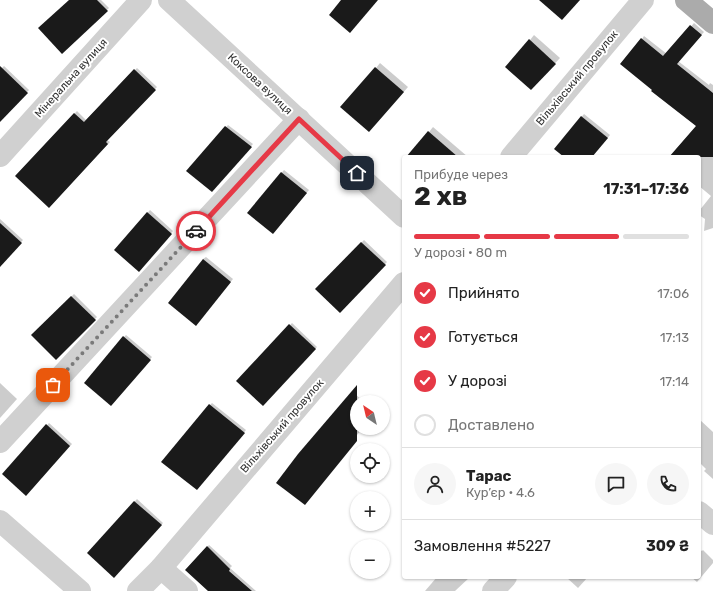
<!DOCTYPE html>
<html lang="uk">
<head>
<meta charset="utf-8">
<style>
  :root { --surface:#fff; --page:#f6f6f6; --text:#222; --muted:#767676; --line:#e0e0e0; --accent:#e63946 }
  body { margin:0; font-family:Rubik,sans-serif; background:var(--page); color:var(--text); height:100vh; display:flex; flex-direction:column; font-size:15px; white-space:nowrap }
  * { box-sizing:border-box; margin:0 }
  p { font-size:13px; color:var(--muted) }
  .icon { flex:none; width:22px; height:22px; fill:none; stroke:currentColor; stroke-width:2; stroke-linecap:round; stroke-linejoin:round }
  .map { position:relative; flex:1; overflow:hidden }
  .drawer { position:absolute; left:402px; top:155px; width:299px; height:424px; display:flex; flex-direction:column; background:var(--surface); border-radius:4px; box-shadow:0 1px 3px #0004 }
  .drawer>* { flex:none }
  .needle { width:26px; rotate:325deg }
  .fabs { position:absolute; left:350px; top:395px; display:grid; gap:8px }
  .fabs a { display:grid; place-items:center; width:40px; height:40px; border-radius:50%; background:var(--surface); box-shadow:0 1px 3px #0004; font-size:20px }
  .pin { position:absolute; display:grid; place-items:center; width:34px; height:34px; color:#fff; margin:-17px; border-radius:8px; box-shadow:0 2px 6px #0006 }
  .courier { position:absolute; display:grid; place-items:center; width:40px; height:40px; margin:-20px; border:3px solid #e63946; border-radius:50%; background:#fff; color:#222; box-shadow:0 1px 5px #0007 }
  .headline em { font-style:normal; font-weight:700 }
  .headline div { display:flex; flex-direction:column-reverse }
  .headline { display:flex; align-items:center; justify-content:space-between; height:68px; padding:0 12px }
  h1 { font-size:26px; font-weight:700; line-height:30px }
  .bar { display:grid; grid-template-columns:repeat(4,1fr); gap:6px 4px; align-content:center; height:48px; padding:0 12px }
  .bar i { height:5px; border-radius:3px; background:var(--line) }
  .bar .on { background:var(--accent) }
  .bar p { grid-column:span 4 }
  .line { display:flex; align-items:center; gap:10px; padding:0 12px; border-top:1px solid var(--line) }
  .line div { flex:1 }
  .round { display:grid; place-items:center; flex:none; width:42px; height:42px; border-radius:21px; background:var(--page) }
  ol { padding:0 12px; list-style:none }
  li { display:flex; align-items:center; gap:12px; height:44px }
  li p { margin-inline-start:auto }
  li .icon { padding:4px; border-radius:50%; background:var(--accent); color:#fff; stroke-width:4 }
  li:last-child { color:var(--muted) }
  li i { width:22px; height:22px; border:2px solid var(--line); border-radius:50% }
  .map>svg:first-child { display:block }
</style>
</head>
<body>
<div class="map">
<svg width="713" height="591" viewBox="0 0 713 591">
  <rect width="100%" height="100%" fill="#fff"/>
  <!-- shadow -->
  <g fill="#0003">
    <polygon points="70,0 101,0 109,8 62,52"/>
    <polygon points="694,23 704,32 678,61 709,85 710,83 713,85 713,228 704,231 705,219 699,215 699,211 711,196 699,186 699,157 670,157 697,125 653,89 642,39 644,36 667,54"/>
    <polygon points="534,35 560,58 536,84 530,40"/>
    <polygon points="380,63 408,87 374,126 376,68"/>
    <polygon points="4,66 29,90 0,120 0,70"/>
    <polygon points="137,68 157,87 107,140 110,142 49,207 16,176 77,111 86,120"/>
    <polygon points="584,114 610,135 592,157 565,157 555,149"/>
    <polygon points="228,125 253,144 212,190 187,171"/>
    <polygon points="433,127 468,157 412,157 429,132"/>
    <polygon points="284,170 309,190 275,231 248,213"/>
    <polygon points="150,210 173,231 141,269 115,250"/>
    <polygon points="0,219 23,240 0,265"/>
    <polygon points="364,240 387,262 340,312 317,289"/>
    <polygon points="206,257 233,279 198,322 203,259"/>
    <polygon points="74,294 97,317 56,358 33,335"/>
    <polygon points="292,323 317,347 263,405 238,381"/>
    <polygon points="126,335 152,357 114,402 124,337"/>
    <polygon points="0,383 17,399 0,418"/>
    <polygon points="353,392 364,402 357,402 357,428 363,428 351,442"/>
    <polygon points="212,403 246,430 199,487 210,405"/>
    <polygon points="699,419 713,432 713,479 704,471 706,469 699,462"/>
    <polygon points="49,423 72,444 26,495 3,474"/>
    <polygon points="137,499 163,523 114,576 88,553"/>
    <polygon points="209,545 232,566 230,568 256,591 209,591 186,570"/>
    <polygon points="699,549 702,551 703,550 713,560 713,563 697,582 691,577 699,577"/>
    <polygon points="437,577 470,577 455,591 425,591"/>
    <polygon points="566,577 588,577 578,588"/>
  </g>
  <!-- building -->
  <g fill="#1a1a1a">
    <polygon points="69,0 97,0 108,11 62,54 38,28"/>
    <polygon points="341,0 378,0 350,33 329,15"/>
    <polygon points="539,0 580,0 562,20"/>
    <polygon points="690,25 702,35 677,64 713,93 713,157 669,157 696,126 651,91 652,90 620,64 641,38 663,56"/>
    <polygon points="529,39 556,64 531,90 505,67"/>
    <polygon points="0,66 28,93 0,122"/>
    <polygon points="375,67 404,92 369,132 340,107"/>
    <polygon points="134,69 156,90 106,142 108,144 49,208 15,176 74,113 84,122"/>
    <polygon points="581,116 608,138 592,157 564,157 554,149"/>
    <polygon points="225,126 252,147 212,192 186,171"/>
    <polygon points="428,131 458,157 406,157"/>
    <polygon points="281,172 307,193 273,234 247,213"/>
    <polygon points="147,212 172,234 139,272 114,250"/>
    <polygon points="0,223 22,243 0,267"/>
    <polygon points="361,242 386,265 340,313 315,289"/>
    <polygon points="203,259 231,282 196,326 168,303"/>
    <polygon points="71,296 96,320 56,360 31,335"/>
    <polygon points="289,324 316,349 263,406 236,381"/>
    <polygon points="123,336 151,360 111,406 84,383"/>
    <polygon points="357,385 357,441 305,505 276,483 298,454"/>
    <polygon points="209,404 245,433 197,490 161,462"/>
    <polygon points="46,424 70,446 26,496 2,474"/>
    <polygon points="134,501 162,525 114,578 87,553"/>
    <polygon points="207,546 230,569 229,571 252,591 208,591 185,570"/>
  </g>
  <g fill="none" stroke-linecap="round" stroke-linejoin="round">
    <!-- minor -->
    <g stroke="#d0d0d0" stroke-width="22">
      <polyline points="169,0 404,217"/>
      <polyline points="0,156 141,0"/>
      <polyline points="511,157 643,0"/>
      <polyline points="0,442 299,119"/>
      <polyline points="699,512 713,524"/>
      <polyline points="0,521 80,591"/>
      <polyline points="161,568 404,283"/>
      <polyline points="138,591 161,568 187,591"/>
      <polyline points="493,591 506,577"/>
    </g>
    <!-- primary -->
    <polyline stroke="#ababab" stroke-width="22" points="686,0 713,23"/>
  </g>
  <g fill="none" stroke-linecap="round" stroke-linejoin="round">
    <!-- done -->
    <polyline stroke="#7a7a7a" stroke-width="4" stroke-dasharray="0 7.2" points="53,385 196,231"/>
    <!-- route -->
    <polyline stroke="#e63946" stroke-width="5" points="196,231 299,119 357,173"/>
  </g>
  <g text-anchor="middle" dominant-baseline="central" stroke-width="4" stroke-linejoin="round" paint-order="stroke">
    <!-- street labels -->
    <g font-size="11" fill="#333" stroke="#fff">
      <text transform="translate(71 78) rotate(-48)">Мінеральна вулиця</text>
      <text transform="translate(577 78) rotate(-50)">Вільхівський провулок</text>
      <text transform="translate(260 84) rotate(43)">Коксова вулиця</text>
      <text transform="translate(282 426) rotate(-49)">Вільхівський провулок</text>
    </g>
  </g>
</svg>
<div class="fabs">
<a><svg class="needle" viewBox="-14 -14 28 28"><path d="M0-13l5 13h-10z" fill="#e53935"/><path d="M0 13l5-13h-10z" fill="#767676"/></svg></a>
<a><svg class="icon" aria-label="locate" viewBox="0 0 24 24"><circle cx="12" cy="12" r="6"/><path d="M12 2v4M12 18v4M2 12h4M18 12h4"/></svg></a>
<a>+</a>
<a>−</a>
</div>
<div class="pin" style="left:53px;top:385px;background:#ea580c"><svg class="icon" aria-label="bag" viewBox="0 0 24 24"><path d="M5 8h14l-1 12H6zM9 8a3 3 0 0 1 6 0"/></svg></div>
<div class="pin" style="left:357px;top:173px;background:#1f2937"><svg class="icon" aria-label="home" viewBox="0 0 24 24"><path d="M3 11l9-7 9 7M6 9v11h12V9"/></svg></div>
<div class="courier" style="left:196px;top:231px"><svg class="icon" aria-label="car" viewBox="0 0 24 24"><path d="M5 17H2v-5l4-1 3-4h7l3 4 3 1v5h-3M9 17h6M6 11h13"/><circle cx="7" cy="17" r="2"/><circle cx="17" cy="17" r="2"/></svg></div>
<section class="drawer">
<div class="headline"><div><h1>2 хв</h1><p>Прибуде через</p></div><em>17:31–17:36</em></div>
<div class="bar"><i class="on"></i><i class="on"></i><i class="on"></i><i></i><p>У дорозі · 80 m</p></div>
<ol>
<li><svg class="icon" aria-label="check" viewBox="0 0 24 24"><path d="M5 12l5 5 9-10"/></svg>Прийнято<p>17:06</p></li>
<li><svg class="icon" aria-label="check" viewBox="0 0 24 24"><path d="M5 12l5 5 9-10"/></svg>Готується<p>17:13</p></li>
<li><svg class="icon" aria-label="check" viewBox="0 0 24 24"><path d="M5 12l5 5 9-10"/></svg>У дорозі<p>17:14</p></li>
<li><i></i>Доставлено</li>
</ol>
<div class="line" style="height:72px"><a class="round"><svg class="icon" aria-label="person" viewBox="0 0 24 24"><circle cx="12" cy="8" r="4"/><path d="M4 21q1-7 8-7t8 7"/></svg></a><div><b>Тарас</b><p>Кур’єр · 4.6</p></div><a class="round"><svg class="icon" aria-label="chat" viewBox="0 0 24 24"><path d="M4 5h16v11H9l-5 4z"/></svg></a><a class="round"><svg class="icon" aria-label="phone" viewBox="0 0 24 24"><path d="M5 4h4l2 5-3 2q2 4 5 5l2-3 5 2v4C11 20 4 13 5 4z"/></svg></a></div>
<div class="line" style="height:52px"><div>Замовлення #5227</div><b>309 ₴</b></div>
</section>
</div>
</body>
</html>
